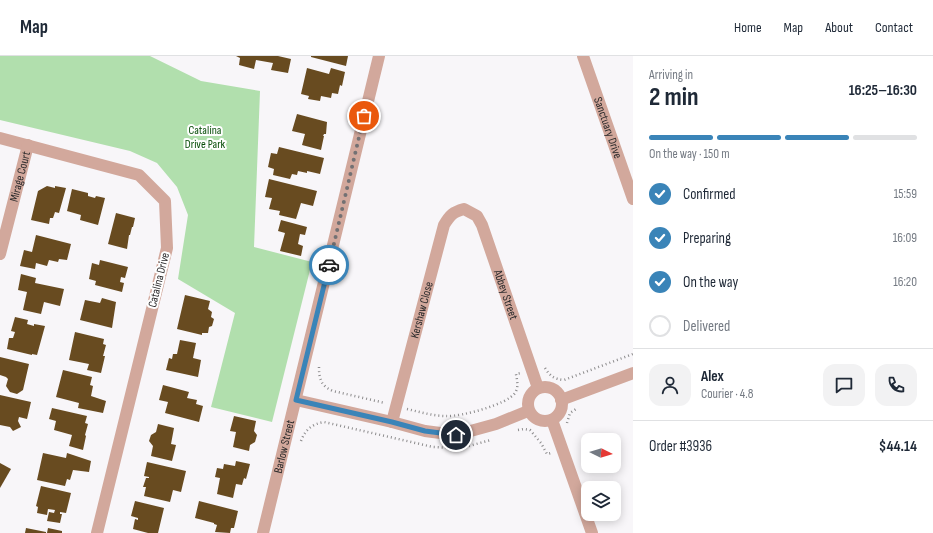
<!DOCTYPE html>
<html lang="en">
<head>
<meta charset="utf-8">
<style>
  :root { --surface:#fff; --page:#f2f2f3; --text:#1f2937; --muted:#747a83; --line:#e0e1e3; --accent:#3a84b8 }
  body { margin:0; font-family:"Sofia Sans Condensed",sans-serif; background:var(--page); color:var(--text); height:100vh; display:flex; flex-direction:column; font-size:15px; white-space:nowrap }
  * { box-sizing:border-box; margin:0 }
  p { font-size:13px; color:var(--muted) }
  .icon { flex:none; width:22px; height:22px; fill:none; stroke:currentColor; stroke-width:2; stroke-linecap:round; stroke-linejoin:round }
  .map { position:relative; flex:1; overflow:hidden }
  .panel { display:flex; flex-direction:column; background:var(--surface); width:300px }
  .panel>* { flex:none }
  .needle { width:26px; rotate:95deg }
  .fabs { position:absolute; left:581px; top:377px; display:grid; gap:8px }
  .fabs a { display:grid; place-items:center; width:40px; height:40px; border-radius:8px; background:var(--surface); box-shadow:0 2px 10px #0003; font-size:20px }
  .pin { position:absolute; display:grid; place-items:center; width:34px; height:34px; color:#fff; margin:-17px; border:2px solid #fff; border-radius:50%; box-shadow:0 1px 4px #0007 }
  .courier { position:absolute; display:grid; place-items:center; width:40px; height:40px; margin:-20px; border:3px solid #3a84b8; border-radius:50%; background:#fff; color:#222; box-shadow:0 1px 5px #0007 }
  .summary em { font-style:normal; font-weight:700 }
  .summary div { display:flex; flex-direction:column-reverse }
  .summary { display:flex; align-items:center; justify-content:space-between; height:68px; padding:0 16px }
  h1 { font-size:26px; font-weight:700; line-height:30px }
  .bar { display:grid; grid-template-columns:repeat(4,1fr); gap:6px 4px; align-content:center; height:48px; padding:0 16px }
  .bar i { height:5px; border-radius:3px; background:var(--line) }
  .bar .on { background:var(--accent) }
  .bar p { grid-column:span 4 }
  .line { display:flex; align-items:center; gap:10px; padding:0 16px; border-top:1px solid var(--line) }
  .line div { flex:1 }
  .round { display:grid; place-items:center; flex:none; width:42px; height:42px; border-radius:12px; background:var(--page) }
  ol { padding:0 16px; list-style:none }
  li { display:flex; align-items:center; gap:12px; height:44px }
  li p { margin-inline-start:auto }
  li .icon { padding:4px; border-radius:50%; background:var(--accent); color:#fff; stroke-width:4 }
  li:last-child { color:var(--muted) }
  li i { width:22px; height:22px; border:2px solid var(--line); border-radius:50% }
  header { display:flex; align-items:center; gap:24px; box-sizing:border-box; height:56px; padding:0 20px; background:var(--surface); border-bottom:1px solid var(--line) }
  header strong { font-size:19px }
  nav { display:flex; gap:22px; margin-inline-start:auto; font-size:14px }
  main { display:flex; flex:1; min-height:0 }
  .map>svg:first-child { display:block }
</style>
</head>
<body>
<header>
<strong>Map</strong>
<nav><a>Home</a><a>Map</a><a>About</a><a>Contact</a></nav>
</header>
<main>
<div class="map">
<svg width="633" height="477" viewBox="0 0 633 477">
  <rect width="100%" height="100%" fill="#f8f6f9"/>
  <!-- green -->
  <polygon fill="#b1dfad" points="0,0 150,0 201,25 260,35 254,191 312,206 272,366 211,351 235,257 178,223 188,159 177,131 157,107 130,95 0,64"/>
  <!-- building -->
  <g fill="#684b20">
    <polygon points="236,0 278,0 291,3 288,17 271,14 273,7 256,4 254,13 239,9 240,2"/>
    <polygon points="311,0 348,0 346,10 311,1"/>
    <polygon points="307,12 329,18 331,12 345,16 342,30 340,29 338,38 332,37 331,42 321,40 320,45 308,43 309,40 301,38"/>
    <polygon points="297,58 327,66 326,78 324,78 323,80 324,80 321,94 302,89 305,78 292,75"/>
    <polygon points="279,91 324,102 320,118 307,115 307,117 298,115 297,119 292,118 290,123 273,119 274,113 268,111 271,97 277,98"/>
    <polygon points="269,123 317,135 313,150 301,147 296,163 279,159 280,155 269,153 272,142 265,141"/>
    <polygon points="47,130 55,132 55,130 66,132 59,157 55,156 53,162 50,162 49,168 31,164 38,135"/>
    <polygon points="72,133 88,137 88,140 95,142 96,140 105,142 98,169 80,164 81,159 67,155"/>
    <polygon points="116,157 135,162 133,171 132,171 130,179 129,179 127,193 108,188"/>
    <polygon points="281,164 307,171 305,179 300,178 298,188 303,190 301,200 280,195 285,177 278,175"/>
    <polygon points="36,179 71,188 67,204 59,203 58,206 49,204 47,210 36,207 35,213 20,210 24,194 32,196"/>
    <polygon points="100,204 128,211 125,222 121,221 120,226 124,227 122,236 95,229 96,225 89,223 92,207 99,209"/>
    <polygon points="21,218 36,222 35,227 64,233 60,250 44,246 41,258 23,254 27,236 18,234"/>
    <polygon points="185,239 210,245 208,253 212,256 211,261 214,263 212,270 209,271 208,277 202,277 202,279 177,273"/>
    <polygon points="102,242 116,246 112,272 80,264 85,244 100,247"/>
    <polygon points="15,261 28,264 27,268 34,270 34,268 45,270 37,299 32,298 32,299 7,293 9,282 13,282 15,276 11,275"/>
    <polygon points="75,276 104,283 103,288 106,289 103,300 105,300 101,317 87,314 89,308 69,304"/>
    <polygon points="180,284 196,287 193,302 201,304 198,321 166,314 169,302 172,303 173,298 177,298"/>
    <polygon points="0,301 29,308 23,334 17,338 10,336 6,330 8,323 6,321 0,319"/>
    <polygon points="63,314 92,321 90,329 93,330 91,340 106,345 103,357 78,352 79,347 56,341"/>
    <polygon points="163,329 189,336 187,342 197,344 196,348 203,350 199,366 165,357 168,346 159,344"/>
    <polygon points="0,339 31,346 27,363 19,361 18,365 21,371 13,375 10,371 0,369"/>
    <polygon points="52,352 87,360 85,367 88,368 85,379 86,380 83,394 69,390 72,379 54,374 56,365 49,363"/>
    <polygon points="234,360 256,365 254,375 257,379 255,386 250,389 249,395 233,391 236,376 230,375"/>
    <polygon points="158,368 174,372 171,388 176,389 172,405 151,400 153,390 149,385 151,379 156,376"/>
    <polygon points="43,397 66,402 67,397 91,405 89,416 73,414 70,424 67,423 65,430 37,424"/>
    <polygon points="236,405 250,408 246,423 244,422 242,429 236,428 233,442 217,438 220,422 215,421 217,412 223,413 224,408 235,410"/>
    <polygon points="147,406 186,415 181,436 173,434 170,446 144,440 146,431 143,431 146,422 149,422 149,421 144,420"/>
    <polygon points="0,407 11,413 0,432"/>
    <polygon points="41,430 71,437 66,457 60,456 60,458 62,458 60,467 47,465 49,456 54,457 55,454 48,453 47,459 37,457 38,451 36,450"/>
    <polygon points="135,445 164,452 158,477 148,477 133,473 135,463 138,464 138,462 131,460"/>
    <polygon points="199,445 238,455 234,472 231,472 230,477 215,476 217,469 214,468 214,467 195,462"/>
    <polygon points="26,472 46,476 46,477 25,477"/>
    <polygon points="48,472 62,475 62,477 47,477"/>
  </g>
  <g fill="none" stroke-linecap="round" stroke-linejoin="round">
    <!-- path -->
    <g stroke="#8d8c8d" stroke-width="2.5" stroke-dasharray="1 3" stroke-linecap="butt">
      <path d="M319,311C319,323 321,330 333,335L385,347"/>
      <path d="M545,312C550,320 554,323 564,324L633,298"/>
      <path d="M407,353C420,356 433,360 446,360C461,361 508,348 515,337C519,331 517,324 516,318L521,317"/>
      <polyline points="567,367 570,357 576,353"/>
      <polyline points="518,374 524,373 530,374 541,387 547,398 551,397"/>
      <path d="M301,385C305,374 312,368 324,366L433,391L452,392"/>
      <polyline points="465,391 491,384"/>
    </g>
    <!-- minor -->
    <g stroke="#d2a89c" stroke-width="12">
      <path id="s1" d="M583,0L633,143"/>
      <polyline points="0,82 139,119 165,145 167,192 97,477"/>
      <path id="s2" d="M0,198L28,89"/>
      <circle cx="545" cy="348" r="17"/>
      <polyline points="296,344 392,366 425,375 456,379 496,368 528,355"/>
      <polyline points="561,344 633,317"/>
      <polyline points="552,364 592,477"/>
      <path id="s3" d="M392,366L444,169C450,159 453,156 464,153L477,160L482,169L538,332"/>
      <path id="s4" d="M263,477L379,0"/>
    </g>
  </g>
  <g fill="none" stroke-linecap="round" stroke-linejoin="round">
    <!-- done -->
    <polyline stroke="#737173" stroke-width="4" stroke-dasharray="0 7.2" points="329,209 364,60"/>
    <!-- route -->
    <polyline stroke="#3a84b8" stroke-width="5" points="329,209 296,344 392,366 425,375 456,379"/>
  </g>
  <g text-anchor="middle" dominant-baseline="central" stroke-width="4" stroke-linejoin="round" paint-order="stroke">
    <!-- street labels -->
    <g font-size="12" fill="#2b2a2b" stroke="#fff">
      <text stroke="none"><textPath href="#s1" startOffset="76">Sanctuary Drive</textPath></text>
      <text stroke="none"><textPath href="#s2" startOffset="80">Mirage Court</textPath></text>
      <text transform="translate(159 224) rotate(-76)">Catalina Drive</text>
      <text stroke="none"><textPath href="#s3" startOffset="329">Abbey Street</textPath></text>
      <text stroke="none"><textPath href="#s3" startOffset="116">Kershaw Close</textPath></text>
      <text stroke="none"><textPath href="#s4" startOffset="89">Barlow Street</textPath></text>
    </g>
    <!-- park labels -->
    <g font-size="12" fill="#074d08" stroke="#fff">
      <text x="205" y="74">Catalina<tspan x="205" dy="14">Drive Park</tspan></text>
    </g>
  </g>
</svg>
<div class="fabs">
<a><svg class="needle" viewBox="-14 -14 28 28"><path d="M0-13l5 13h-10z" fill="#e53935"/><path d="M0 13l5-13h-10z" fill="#747a83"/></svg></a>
<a><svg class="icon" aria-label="layers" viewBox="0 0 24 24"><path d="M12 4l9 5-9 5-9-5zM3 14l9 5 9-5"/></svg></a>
</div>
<div class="pin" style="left:364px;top:60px;background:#ea580c"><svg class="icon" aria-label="bag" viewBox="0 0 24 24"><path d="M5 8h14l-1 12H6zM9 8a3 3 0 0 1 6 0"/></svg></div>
<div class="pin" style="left:456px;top:379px;background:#1f2937"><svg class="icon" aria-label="home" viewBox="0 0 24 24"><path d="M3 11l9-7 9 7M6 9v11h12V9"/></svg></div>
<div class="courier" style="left:329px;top:209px"><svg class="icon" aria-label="car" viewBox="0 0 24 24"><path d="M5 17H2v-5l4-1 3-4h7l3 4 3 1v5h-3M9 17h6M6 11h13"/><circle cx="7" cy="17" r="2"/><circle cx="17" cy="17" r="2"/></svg></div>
</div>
<section class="panel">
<div class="summary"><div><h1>2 min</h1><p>Arriving in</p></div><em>16:25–16:30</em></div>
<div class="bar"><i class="on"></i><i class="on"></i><i class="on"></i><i></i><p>On the way · 150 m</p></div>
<ol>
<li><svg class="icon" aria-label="check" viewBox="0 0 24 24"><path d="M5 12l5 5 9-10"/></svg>Confirmed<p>15:59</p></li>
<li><svg class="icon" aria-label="check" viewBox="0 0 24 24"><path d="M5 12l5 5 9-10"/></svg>Preparing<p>16:09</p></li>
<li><svg class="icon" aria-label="check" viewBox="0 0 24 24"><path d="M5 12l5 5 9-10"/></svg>On the way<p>16:20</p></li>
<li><i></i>Delivered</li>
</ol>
<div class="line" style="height:72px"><a class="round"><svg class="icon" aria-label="person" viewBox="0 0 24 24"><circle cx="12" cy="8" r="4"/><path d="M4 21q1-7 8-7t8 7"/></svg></a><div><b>Alex</b><p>Courier · 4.8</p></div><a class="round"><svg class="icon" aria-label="chat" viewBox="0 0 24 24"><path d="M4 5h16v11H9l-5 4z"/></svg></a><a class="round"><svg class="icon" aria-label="phone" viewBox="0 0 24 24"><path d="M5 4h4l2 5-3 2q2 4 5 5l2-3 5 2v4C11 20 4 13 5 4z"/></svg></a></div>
<div class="line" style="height:52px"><div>Order #3936</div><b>$44.14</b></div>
</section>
</main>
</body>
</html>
